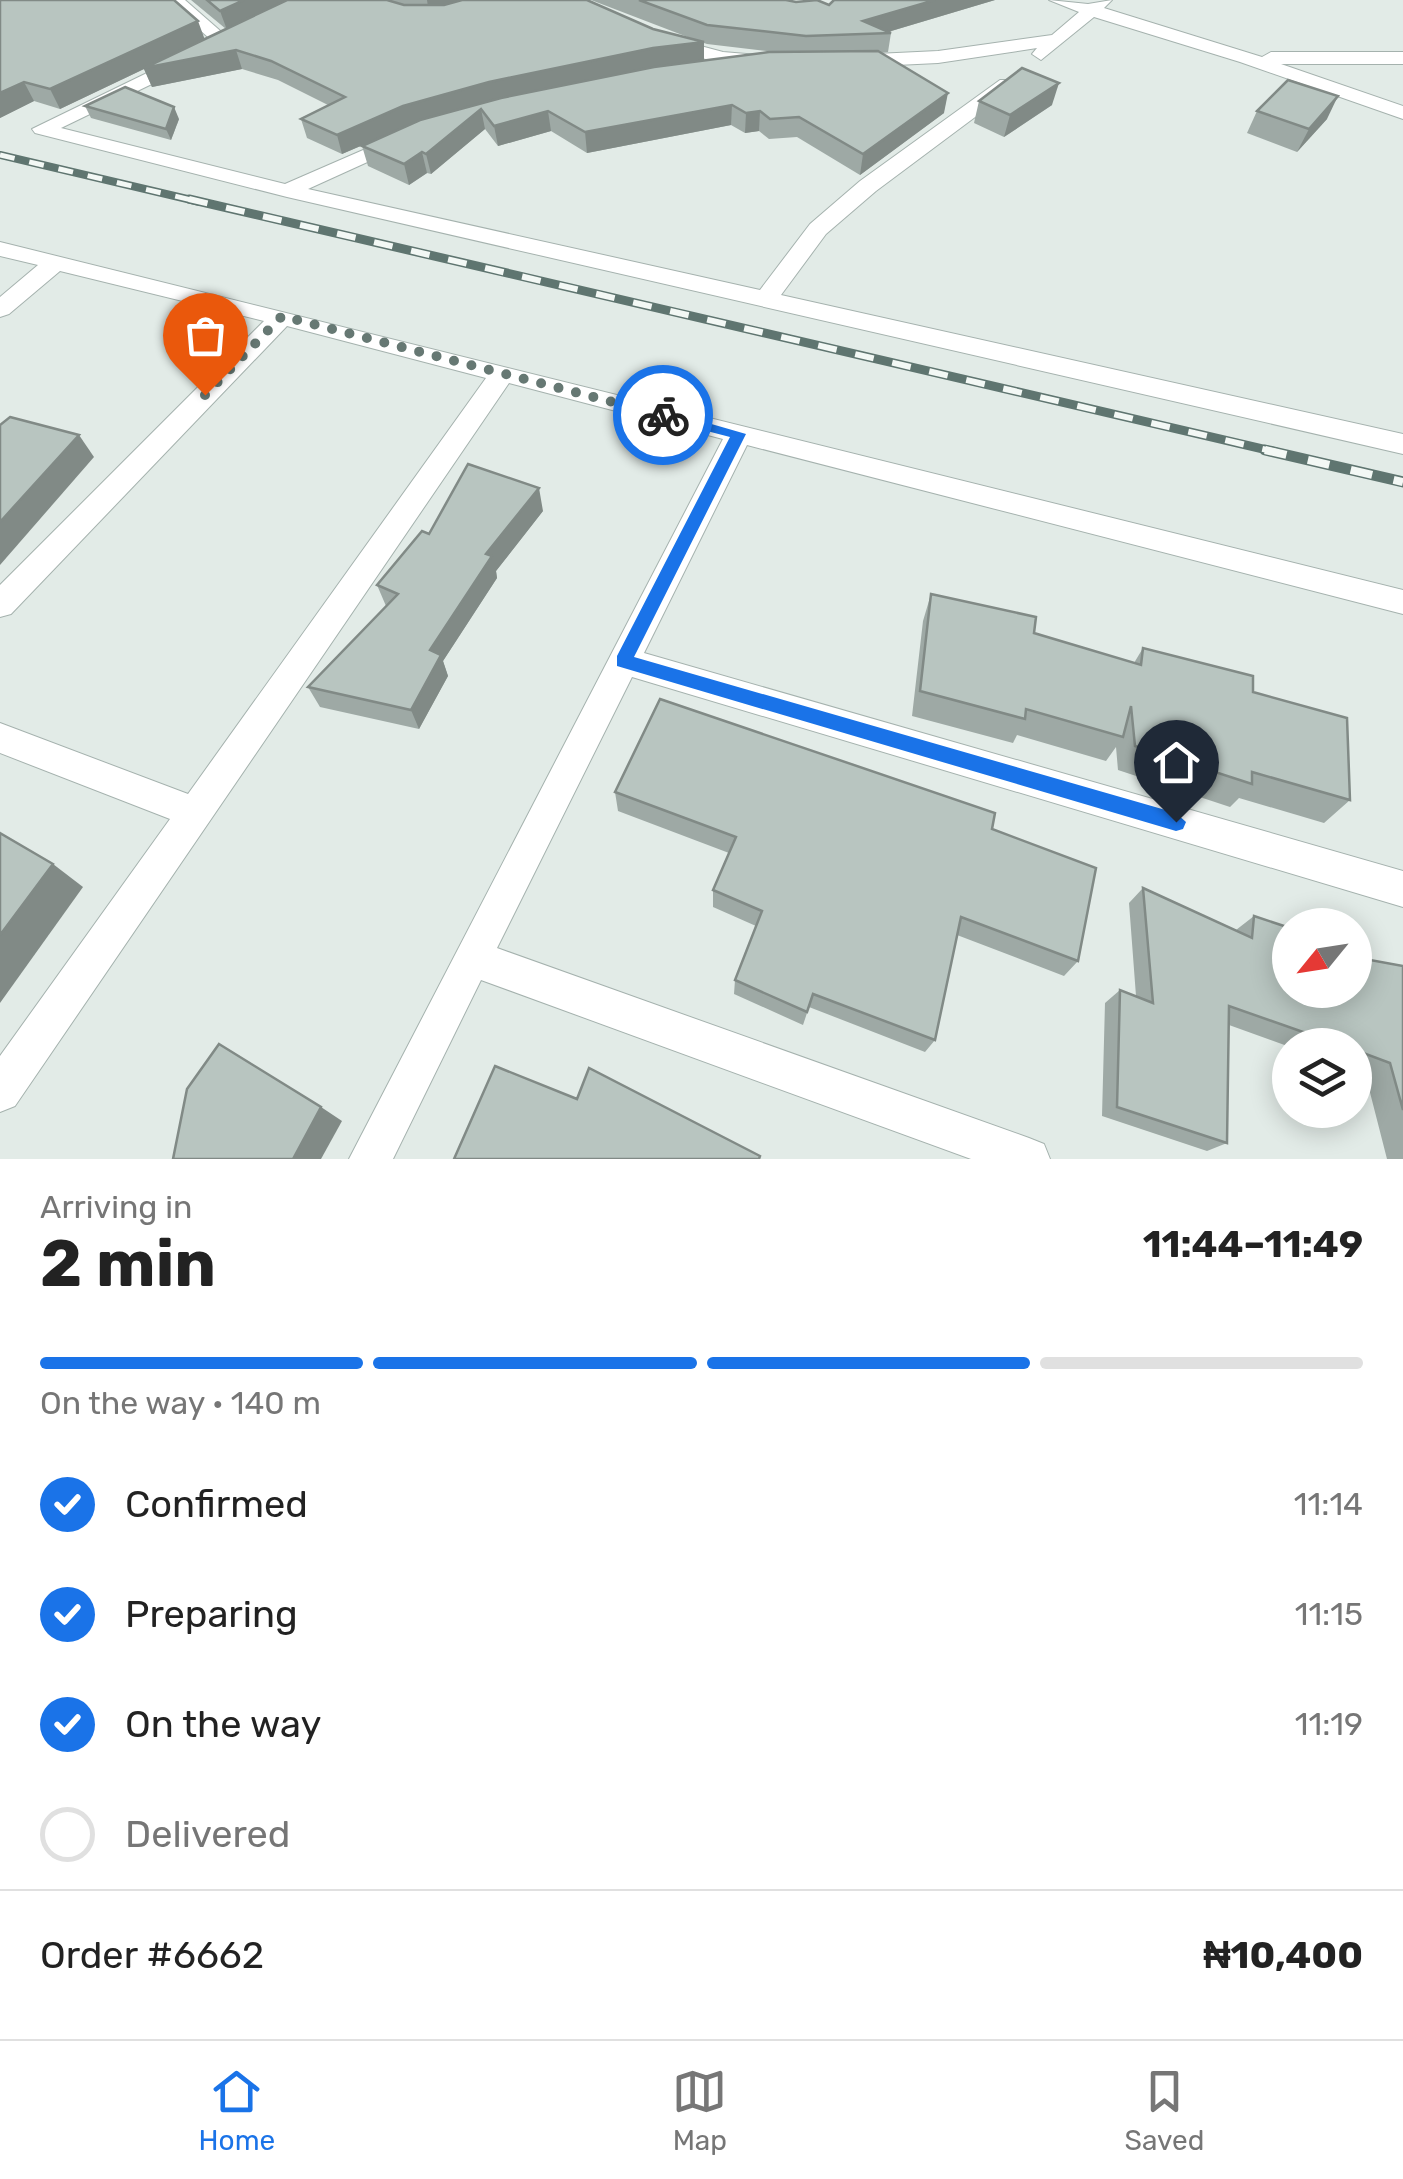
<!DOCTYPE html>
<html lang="en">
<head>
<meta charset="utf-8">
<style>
  :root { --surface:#fff; --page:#f2f2f2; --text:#222; --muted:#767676; --line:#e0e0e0; --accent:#1a73e8 }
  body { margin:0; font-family:Rubik,sans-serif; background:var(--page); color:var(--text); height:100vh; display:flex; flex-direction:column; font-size:38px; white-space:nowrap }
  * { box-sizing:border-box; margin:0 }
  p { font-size:32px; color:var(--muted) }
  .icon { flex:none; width:55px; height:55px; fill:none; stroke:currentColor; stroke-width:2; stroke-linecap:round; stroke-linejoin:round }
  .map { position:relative; height:1159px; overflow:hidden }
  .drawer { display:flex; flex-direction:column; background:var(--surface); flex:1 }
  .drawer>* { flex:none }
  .needle { width:65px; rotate:240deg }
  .tools { position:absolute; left:1272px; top:908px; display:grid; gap:20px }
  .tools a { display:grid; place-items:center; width:100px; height:100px; border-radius:50%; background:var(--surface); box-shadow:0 5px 25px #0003; font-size:50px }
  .pin { position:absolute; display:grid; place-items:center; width:85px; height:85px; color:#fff; margin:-102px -42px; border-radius:50% 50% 50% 0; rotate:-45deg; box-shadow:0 0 10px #0007 }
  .pin .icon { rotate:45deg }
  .courier { position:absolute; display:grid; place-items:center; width:100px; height:100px; margin:-50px; border:8px solid #1a73e8; border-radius:50%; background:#fff; color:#222; box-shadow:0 2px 12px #0007 }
  .headline em { font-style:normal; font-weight:700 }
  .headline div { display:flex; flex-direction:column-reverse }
  .headline { display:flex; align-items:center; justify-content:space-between; height:170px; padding:0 40px }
  h1 { font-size:65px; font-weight:700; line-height:75px }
  .bar { display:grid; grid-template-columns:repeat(4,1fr); gap:15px 10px; align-content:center; height:120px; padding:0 40px }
  .bar i { height:12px; border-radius:8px; background:var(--line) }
  .bar .active { background:var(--accent) }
  .bar p { grid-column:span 4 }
  .line { display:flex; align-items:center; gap:25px; padding:0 40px; border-top:2px solid var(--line) }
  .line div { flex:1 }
  ol { padding:0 40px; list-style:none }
  li { display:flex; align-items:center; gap:30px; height:110px }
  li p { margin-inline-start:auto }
  li .icon { padding:10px; border-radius:50%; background:var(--accent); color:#fff; stroke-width:4 }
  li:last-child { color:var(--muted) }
  li i { width:55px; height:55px; border:5px solid var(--line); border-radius:50% }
  .tabs { display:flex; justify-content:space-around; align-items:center; height:140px; border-top:2px solid var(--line); background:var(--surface); font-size:28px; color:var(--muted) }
  .tabs a { display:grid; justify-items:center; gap:5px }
  .tabs .active { color:var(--accent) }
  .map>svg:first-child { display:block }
</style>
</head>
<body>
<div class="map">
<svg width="1403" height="1159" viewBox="0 0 1403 1159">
  <rect width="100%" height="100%" fill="#e2ebe7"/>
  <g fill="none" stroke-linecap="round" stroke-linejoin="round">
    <defs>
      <g id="minor">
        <polygon points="166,0 185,0 233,42 224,47 218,46"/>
        <polygon points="1049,0 1088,4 1112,0 1104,8 1262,57 1271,52 1403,52 1403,64 1281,64 1403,106 1403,119 1240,62 1094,17 1041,60 1032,54 1037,48 938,63 855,67 846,61 855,55 938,51 1052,35 1079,12"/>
        <path d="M667,37L723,52L769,56L778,62C758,78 686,53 661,46L658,42Z"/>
        <polygon points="184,55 191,57 191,65 61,128 285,184 400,134 407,136 407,144 308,189 760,290 810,224 860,181 1000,80 1014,80 1014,88 876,191 826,234 781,295 1403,434 1403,454 287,197 35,133 32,129"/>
        <polygon points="0,242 1403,590 1403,614 747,445 644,653 1403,871 1403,907 632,677 497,948 1029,1138 1044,1144 1050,1159 971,1159 481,980 393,1159 349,1159 723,439 509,383 15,1106 0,1112 0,1056 170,819 0,753 0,723 188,794 486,378 287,326 11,614 0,617 0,585 264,321 60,271 9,314 0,317 0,297 38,265 0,256"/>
      </g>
    </defs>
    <!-- minor casing -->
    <use href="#minor" stroke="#a5b2ae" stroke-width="2"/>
    <!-- minor -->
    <use href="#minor" fill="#fff" fill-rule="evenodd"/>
    <defs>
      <polyline id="rail-far2" points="0,155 200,202"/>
      <polyline id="rail-far1" points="189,199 1276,452"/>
      <polyline id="rail" points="1265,450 1403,482"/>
    </defs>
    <!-- rail-far2 casing -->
    <use href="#rail-far2" stroke="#5f7570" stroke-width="8"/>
    <!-- rail-far1 casing -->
    <use href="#rail-far1" stroke="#5f7570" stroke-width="9"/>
    <!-- rail casing -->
    <use href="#rail" stroke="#5f7570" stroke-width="11"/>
    <!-- rail-far2 -->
    <use href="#rail-far2" stroke="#f3f8f5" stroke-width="5" stroke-dasharray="15" stroke-linecap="butt"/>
    <!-- rail-far1 -->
    <use href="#rail-far1" stroke="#f3f8f5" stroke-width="6" stroke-dasharray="19" stroke-linecap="butt"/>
    <!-- rail -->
    <use href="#rail" stroke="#f3f8f5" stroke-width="8" stroke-dasharray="22" stroke-linecap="butt"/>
  </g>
  <!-- wall -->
  <g fill="#9ea9a5" fill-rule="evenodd">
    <path d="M0,0L205,39L226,29L191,0H587L653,29L698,41L591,0H786L796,2L829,5L834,0H995L888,32L891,33L888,52L880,53L944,113L860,175L797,137L769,139L759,131L745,133L731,125L587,153L551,131L498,146L485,129L431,174L427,173L409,185L368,166L362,146L409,125L342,154L307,138L301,119L328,105L278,80L242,69L152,87L144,69L60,109L34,101L0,118ZM704,43L707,44L775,52L704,61Z"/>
    <polygon points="979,101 1052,105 1004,137 974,123"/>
    <polygon points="85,106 179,119 171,140 91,118"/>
    <polygon points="1257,111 1327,119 1297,152 1247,133"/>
    <polygon points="543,511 496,571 497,578 443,661 448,676 419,729 320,707 308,687 386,606 377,585 429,534"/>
    <polygon points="931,594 1034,633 1134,663 1143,648 1253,692 1350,800 1324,823 1239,798 1230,807 1118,770 1116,747 1106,761 1017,735 1013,743 912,716 923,621"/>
    <polygon points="615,792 992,829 1078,961 1064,976 957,935 935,1040 925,1052 809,1007 803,1025 734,994 735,980 756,926 713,907 713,890 729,853 618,811"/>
    <polygon points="1143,888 1236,930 1254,916 1359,958 1403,966 1403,1159 1387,1159 1365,1073 1355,1070 1355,1045 1290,1045 1290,1047 1229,1025 1227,1143 1207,1151 1102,1116 1105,1003 1120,990 1136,996 1129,903"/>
  </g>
  <!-- shaded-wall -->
  <g fill="#818a86">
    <polygon points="244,0 290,0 227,30 220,11"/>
    <polygon points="427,0 470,0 428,7"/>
    <polygon points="935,0 995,0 881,34 863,21"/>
    <polygon points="198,21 205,40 236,50 242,69 152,87 144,69 60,109 50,89"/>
    <polygon points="704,42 704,61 407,126 342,154 337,135 403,106 489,82 653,48"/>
    <polygon points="24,82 34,101 0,118 0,93"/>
    <polygon points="1059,83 1052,105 1004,137 1010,115"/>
    <polygon points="948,93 944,113 860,175 863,154"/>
    <polygon points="1338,96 1327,119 1297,152 1309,129"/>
    <polygon points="732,105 731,125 587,153 585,132"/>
    <polygon points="174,107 179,119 171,140 166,129"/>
    <polygon points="481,109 485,129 431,174 426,154"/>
    <polygon points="548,111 551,131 498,146 494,126"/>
    <polygon points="760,111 759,131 745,133 746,113"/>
    <polygon points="422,152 427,173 409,185 404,164"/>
    <polygon points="79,435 94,457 0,565 0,522"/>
    <polygon points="539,488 543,511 496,571 497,578 443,661 448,676 419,729 411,710 430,650 486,554"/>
    <polygon points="53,864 83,887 0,1003 0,935"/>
    <polygon points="321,1107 342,1121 321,1159 293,1159"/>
  </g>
  <!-- building -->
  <g fill="#b8c5c0" stroke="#818a86" stroke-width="2.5">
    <polygon points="0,0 174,0 198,21 50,89 24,82 0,93"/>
    <polygon points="207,0 244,0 220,11"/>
    <polygon points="287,0 387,0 404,5 444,5 462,0 587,0 653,29 704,42 653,48 489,82 403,106 337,135 301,119 345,97 271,61 236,50 144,68"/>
    <polygon points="639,0 786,0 796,2 817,0 829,5 834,0 935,0 863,21 891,33 806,36 707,25"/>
    <polygon points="878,51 948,93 863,154 799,117 770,119 760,111 746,113 732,105 585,132 548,111 494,126 481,109 426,154 422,152 404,164 362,146 420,120 501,98 654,67 769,52"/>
    <polygon points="1022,68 1059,83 1010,115 979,101"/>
    <polygon points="1288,80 1338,96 1309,129 1257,111"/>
    <polygon points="125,87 174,107 166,129 85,106"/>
    <polygon points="10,417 79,435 0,522 0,425"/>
    <polygon points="468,464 539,488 486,554 492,556 430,650 441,655 411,710 308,687 398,594 377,585 422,531 429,534"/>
    <polygon points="931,594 1036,617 1034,633 1141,665 1143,648 1253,676 1253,692 1347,718 1350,800 1252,772 1252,784 1135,746 1131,706 1123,737 1026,709 1025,719 920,691"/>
    <polygon points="660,699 995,813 992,829 1096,868 1078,961 961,917 935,1040 813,994 807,1012 735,980 762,911 713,890 736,837 615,792"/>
    <polygon points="0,833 53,864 0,935"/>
    <polygon points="1143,888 1252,938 1254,916 1290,928 1290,990 1355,990 1355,949 1358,950 1359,958 1403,966 1403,1110 1390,1063 1355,1050 1355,1045 1340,1045 1229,1006 1227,1143 1117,1107 1120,990 1153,1003"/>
    <polygon points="219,1044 321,1107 293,1159 173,1159 187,1089"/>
    <polygon points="495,1066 577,1099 589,1068 760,1156 759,1159 454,1159"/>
  </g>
  <!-- route -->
  <polygon fill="#1a73e8" points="663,410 746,434 634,657 1176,813 1186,822 1183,829 1176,831 617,666 617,656 730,437 657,418 655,415"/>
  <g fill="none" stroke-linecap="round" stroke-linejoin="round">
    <!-- done -->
    <polyline stroke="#667873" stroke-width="10" stroke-dasharray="0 18" points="205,395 282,316 663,415"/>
  </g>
</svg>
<div class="tools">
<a><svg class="needle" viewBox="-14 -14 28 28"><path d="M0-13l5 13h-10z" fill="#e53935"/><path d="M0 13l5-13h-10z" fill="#767676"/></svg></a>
<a><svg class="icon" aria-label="layers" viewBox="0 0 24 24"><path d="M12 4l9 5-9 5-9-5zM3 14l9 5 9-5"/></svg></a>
</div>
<div class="pin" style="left:205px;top:395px;background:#ea580c"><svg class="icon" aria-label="bag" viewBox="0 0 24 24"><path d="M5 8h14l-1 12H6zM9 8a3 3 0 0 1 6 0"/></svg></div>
<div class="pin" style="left:1176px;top:822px;background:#1f2937"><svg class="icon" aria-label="home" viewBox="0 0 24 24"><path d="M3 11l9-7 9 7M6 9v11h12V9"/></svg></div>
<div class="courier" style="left:663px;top:415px"><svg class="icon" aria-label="bike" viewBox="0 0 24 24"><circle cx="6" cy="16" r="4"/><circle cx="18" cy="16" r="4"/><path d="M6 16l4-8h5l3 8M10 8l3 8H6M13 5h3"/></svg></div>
</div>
<section class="drawer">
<div class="headline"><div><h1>2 min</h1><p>Arriving in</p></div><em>11:44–11:49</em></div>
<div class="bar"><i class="active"></i><i class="active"></i><i class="active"></i><i></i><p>On the way · 140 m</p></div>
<ol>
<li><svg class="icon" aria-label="check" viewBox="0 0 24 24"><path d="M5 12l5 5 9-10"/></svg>Confirmed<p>11:14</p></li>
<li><svg class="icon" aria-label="check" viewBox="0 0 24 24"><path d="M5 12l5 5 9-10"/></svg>Preparing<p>11:15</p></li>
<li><svg class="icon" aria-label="check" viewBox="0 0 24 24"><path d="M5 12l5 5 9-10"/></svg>On the way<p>11:19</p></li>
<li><i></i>Delivered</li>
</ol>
<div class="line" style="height:130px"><div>Order #6662</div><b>₦10,400</b></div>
</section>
<nav class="tabs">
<a class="active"><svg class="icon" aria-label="home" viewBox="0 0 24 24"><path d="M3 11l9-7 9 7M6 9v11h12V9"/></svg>Home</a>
<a><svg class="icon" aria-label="map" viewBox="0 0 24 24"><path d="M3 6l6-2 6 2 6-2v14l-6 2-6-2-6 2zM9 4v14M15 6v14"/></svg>Map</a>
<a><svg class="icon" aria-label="saved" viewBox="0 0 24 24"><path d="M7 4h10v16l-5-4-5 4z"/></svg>Saved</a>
</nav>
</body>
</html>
